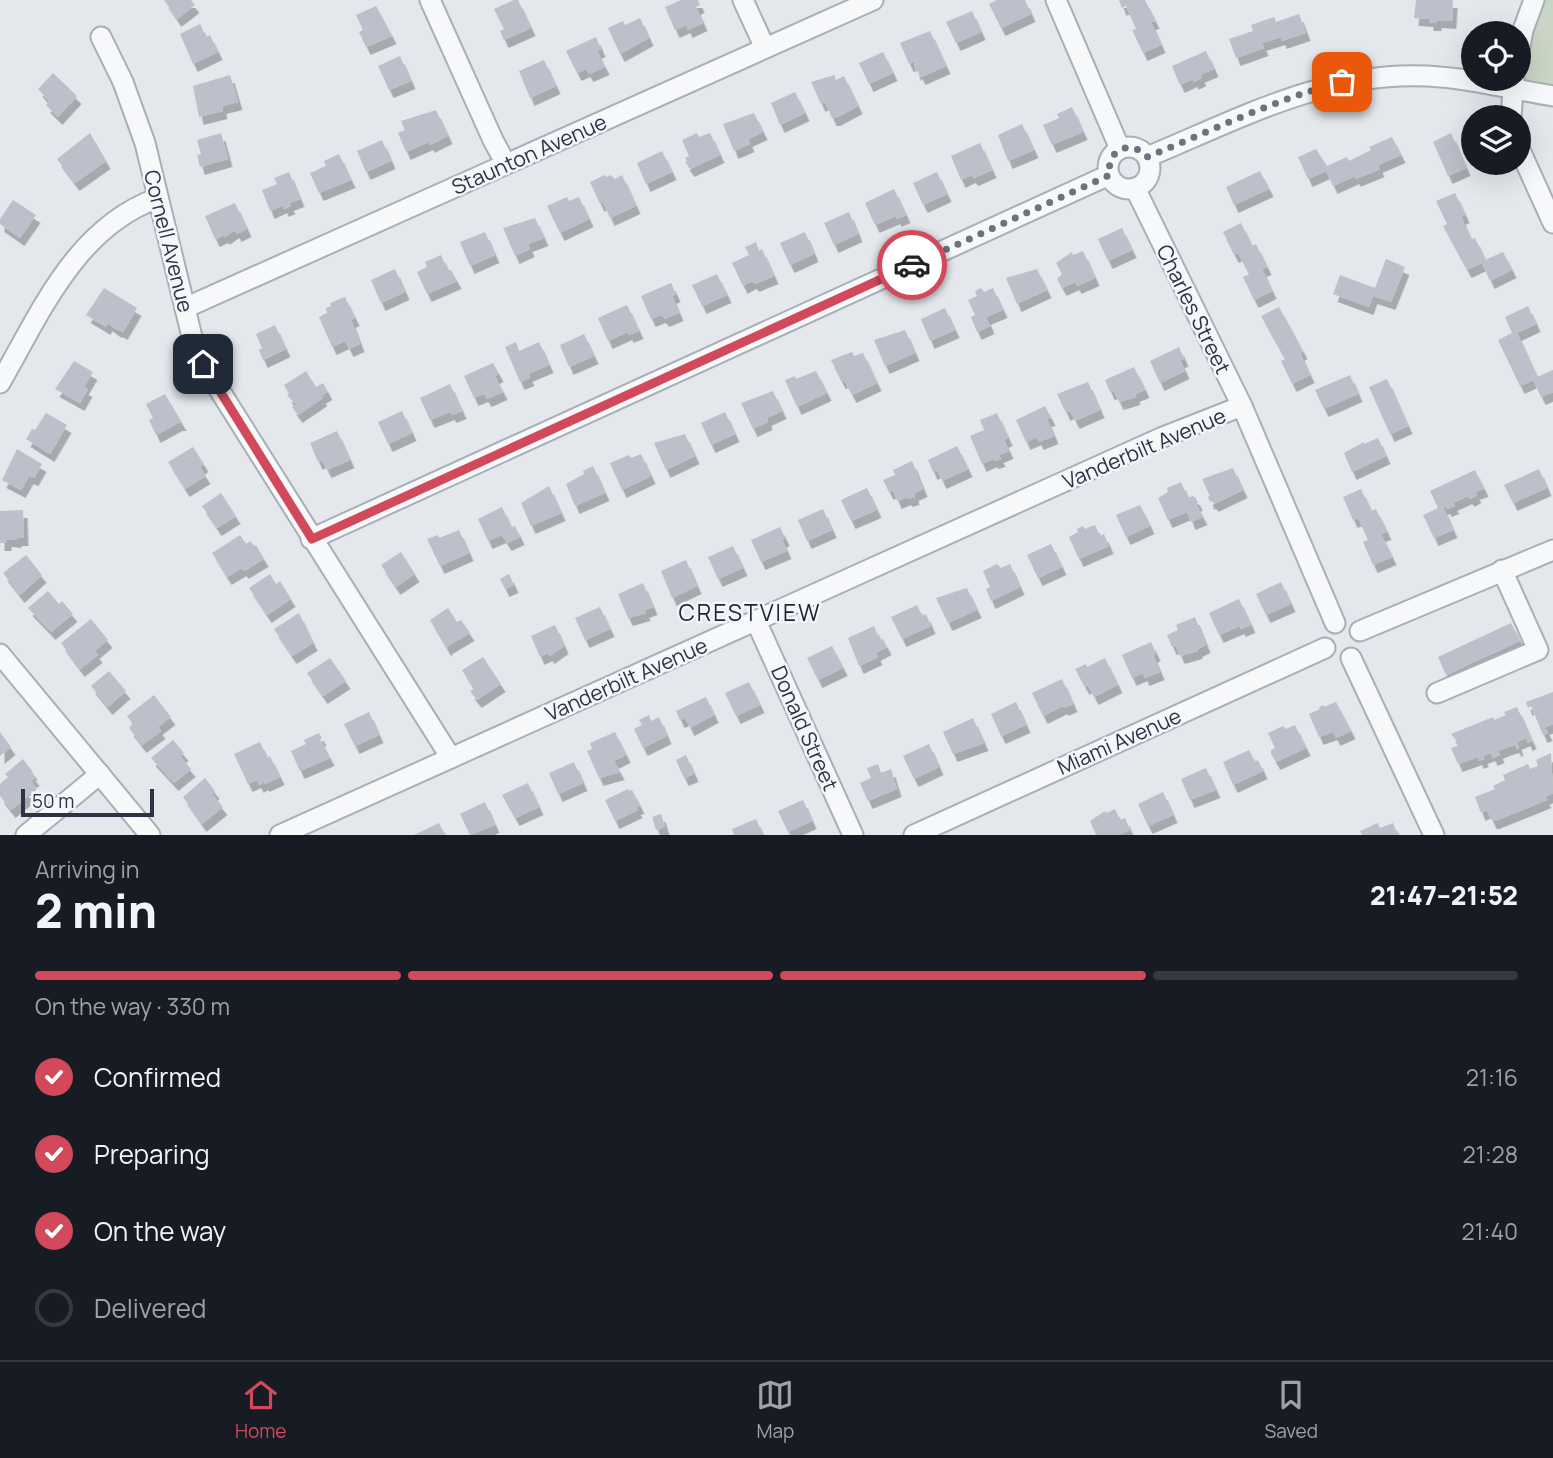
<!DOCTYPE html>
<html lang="en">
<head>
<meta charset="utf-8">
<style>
  :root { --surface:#171b24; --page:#242831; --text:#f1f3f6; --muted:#9ea1a6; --line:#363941; --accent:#d1495b }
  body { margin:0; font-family:Manrope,sans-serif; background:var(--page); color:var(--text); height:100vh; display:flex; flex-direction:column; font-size:26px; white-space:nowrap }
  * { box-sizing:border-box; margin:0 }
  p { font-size:23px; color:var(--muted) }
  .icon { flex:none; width:38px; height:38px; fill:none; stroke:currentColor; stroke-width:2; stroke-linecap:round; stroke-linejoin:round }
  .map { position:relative; height:835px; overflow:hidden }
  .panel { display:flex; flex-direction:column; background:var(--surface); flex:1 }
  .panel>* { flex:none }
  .tools { position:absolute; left:1461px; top:21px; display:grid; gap:14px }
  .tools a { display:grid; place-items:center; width:70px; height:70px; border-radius:50%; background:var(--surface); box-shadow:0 7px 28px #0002; font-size:35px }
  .scale { position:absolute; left:21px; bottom:18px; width:133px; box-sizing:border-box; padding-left:7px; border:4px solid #2b3445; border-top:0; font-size:19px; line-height:24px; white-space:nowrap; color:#2b3445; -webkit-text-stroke:5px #f4f6f9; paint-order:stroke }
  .pin { position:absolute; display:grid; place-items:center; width:60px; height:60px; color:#fff; margin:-30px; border-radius:14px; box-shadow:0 4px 10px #0006 }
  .courier { position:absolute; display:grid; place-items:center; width:70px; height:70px; margin:-35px; border:5px solid #d1495b; border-radius:50%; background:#fff; color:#222; box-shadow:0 2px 9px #0007 }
  .summary em { font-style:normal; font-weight:800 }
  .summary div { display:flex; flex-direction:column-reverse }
  .summary { display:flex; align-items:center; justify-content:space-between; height:119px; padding:0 35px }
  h1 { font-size:46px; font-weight:800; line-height:52px }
  .bar { display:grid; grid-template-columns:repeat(4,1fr); gap:10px 7px; align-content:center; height:84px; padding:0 35px }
  .bar i { height:9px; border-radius:5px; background:var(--line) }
  .bar .active { background:var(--accent) }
  .bar p { grid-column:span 4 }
  ol { padding:0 35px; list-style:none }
  li { display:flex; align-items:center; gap:21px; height:77px }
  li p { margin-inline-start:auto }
  li .icon { padding:7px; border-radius:50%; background:var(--accent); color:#fff; stroke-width:4 }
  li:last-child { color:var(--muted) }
  li i { width:38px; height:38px; border:4px solid var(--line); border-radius:50% }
  .menu { display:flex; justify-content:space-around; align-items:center; height:98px; border-top:2px solid var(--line); background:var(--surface); font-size:19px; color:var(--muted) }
  .menu a { display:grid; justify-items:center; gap:4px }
  .menu .active { color:var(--accent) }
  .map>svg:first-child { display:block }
</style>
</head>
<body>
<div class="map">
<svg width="1553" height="835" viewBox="0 0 1553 835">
  <defs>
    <filter id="shadow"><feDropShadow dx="4.5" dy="8" stdDeviation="0" flood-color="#0004"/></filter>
  </defs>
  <rect width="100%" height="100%" fill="#e4e7ec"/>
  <!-- green -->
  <polygon fill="#c9d6c5" points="1535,0 1553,0 1553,94 1519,79 1519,54"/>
  <!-- building -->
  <g fill="#bbc0ca" filter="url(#shadow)">
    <polygon points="164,0 191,0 195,5 177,19"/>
    <polygon points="514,0 518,0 531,28 504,40 500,31 504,29 494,9"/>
    <polygon points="681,0 698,0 700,5 696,7 703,23 688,30 686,25 675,30 665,7"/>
    <polygon points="997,0 1025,0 1031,14 1001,28 989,4"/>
    <polygon points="1119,0 1145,0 1155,21 1151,22 1161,45 1143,53 1132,30 1136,29 1126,6 1122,8"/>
    <polygon points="1416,0 1453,0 1452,21 1437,20 1437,23 1429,23 1429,19 1414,18"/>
    <polygon points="376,6 392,36 366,47 359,32 363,30 356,15"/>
    <polygon points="972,11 981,32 956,43 946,22"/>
    <polygon points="1299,14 1306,33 1282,41 1281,37 1262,43 1264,48 1236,58 1229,39 1253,31 1251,25 1274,17 1276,22"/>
    <polygon points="640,18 649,38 620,54 608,28 623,21 625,25"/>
    <polygon points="200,24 206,37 210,35 218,52 193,64 180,34"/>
    <polygon points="930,31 946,66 921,77 918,71 916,73 914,62 909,64 900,43"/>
    <polygon points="596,37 601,49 597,51 605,67 589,74 586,69 577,73 566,51"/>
    <polygon points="1206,51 1214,69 1200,75 1202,78 1194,82 1193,79 1180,85 1172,66"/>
    <polygon points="883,52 893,73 869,84 859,63"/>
    <polygon points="400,56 411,81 389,90 378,66"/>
    <polygon points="544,60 556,86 530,98 519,71"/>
    <polygon points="53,73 77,96 58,117 46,105 49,101 38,89"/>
    <polygon points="230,75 238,102 222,106 223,111 199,117 193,86"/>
    <polygon points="834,75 836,80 844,76 858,106 836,118 832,118 825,102 821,104 811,82"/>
    <polygon points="795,92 805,113 780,125 771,103"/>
    <polygon points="1072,107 1083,132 1052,145 1043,125 1059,118 1057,114"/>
    <polygon points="436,110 448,136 430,145 429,142 406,152 398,133 405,130 401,121"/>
    <polygon points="754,113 763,132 748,139 750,144 734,151 723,124"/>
    <polygon points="1022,124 1034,150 1008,161 998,135"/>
    <polygon points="90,133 106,161 75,183 57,159"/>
    <polygon points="221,133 228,159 200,167 197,155 201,154 197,140"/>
    <polygon points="697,133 699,137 710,133 720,155 690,169 685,162 687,161 685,158 689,156 682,140"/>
    <polygon points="1451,133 1466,168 1448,176 1433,142"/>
    <polygon points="1392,137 1401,155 1378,165 1380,169 1356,179 1355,176 1333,186 1326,171 1308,179 1298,157 1316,149 1327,166 1347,157 1349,161 1371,150 1369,147"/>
    <polygon points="382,140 391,161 366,172 357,151"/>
    <polygon points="980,143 992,170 974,178 971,175 961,180 951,156"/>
    <polygon points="662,151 672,172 646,184 637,163"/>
    <polygon points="339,154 351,180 319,193 310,173 326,166 324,161"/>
    <polygon points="1260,171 1269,189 1234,205 1226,187"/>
    <polygon points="289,172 300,199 289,203 291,206 284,209 283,205 270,211 262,190 277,184 274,178"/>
    <polygon points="937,172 947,194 923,205 913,183"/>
    <polygon points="605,175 606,177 611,175 615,179 622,175 636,206 610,218 603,202 600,204 590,182"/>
    <polygon points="894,189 906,215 897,219 896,216 875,225 865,203"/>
    <polygon points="1455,193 1465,215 1461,217 1471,239 1475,238 1485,260 1503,252 1512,270 1490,281 1482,263 1467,270 1443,226 1447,224 1436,201"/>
    <polygon points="567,197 569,201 579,197 589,219 560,233 547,206"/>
    <polygon points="13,200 36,215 20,238 0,224 0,219"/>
    <polygon points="235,203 247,229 237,234 235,230 225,237 224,235 215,239 205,216"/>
    <polygon points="849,212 858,234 834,245 824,223"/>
    <polygon points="535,218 544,238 528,244 530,249 515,256 503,228"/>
    <polygon points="1241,223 1252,246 1256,244 1267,267 1262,269 1272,291 1254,300 1243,277 1249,274 1238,253 1234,255 1223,232"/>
    <polygon points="1122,228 1132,250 1108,261 1098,239"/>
    <polygon points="485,232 495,255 470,266 460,242"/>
    <polygon points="805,232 814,254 790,265 780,243"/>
    <polygon points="756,242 759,251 762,249 774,276 755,284 752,281 743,286 732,263 749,255 745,247"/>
    <polygon points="1083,251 1095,278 1077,286 1075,282 1062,288 1057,279 1062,274 1056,263 1072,252 1073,255"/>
    <polygon points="441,255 448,271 451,270 457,281 427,294 417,272 427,267 425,262"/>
    <polygon points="1386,259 1405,267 1391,302 1373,296 1369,307 1333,294 1340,275 1375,288"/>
    <polygon points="395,269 405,292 381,303 371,280"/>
    <polygon points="1037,269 1047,290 1017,304 1006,278"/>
    <polygon points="717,274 727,295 702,306 692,285"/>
    <polygon points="671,283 676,294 672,296 679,313 665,319 661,315 651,319 641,296"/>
    <polygon points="104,288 137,308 123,332 118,329 117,330 108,323 106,327 86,315"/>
    <polygon points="981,288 984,292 993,288 1003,310 986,317 990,326 977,332 971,317 975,315 968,300 977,296 975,291"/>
    <polygon points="345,297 355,318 351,320 360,344 349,349 345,341 332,347 319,317 327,313 326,308 331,306 330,303"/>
    <polygon points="627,305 639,331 629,335 628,332 608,341 598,318"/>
    <polygon points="1528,306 1536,324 1517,333 1537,377 1553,370 1553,392 1541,397 1533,380 1520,386 1498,340 1512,333 1505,317"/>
    <polygon points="1279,307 1303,351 1300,353 1310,375 1292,384 1281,361 1285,359 1261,316"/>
    <polygon points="945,308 955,330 930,341 921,319"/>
    <polygon points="275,325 286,349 263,360 259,350 262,348 256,334"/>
    <polygon points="905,330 915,353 885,366 874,340"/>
    <polygon points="584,334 594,356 569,367 560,345"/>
    <polygon points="516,342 519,351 539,342 549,365 528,374 530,378 520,382 505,347"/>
    <polygon points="1179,347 1184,359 1180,360 1185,371 1160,383 1150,361"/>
    <polygon points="852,352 854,356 863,353 877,383 852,395 844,380 841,381 831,360"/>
    <polygon points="74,361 93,372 84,387 88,389 80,403 55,389"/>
    <polygon points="493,363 499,374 495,376 503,392 487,399 484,394 474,398 464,376"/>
    <polygon points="1134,367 1145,390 1135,394 1136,397 1119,402 1114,391 1110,392 1105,380"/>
    <polygon points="306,371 316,387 323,383 328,392 321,396 323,398 298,415 292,407 296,405 287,395 289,394 284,385"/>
    <polygon points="816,371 827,393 797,407 785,380 795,376 796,379"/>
    <polygon points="1350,375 1358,394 1324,409 1315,390"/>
    <polygon points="1387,379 1408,426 1390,434 1369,387"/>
    <polygon points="1088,382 1100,410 1075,421 1070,411 1066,413 1057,394"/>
    <polygon points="450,384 462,411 452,415 450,412 430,420 420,398"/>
    <polygon points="773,391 782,411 767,418 768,422 753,429 741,403"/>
    <polygon points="165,394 182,423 178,423 156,435 149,420 153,418 146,404"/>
    <polygon points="1045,406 1051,418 1047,419 1054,436 1039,442 1037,437 1026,442 1016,420"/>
    <polygon points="402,411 412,433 388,444 378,422"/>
    <polygon points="725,412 735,434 711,445 701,423"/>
    <polygon points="46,413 67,425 50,454 26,439 32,429 35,430"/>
    <polygon points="997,413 1008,438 1004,440 1009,451 999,455 1001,459 994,461 993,459 982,464 970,436 984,430 980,420"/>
    <polygon points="337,431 350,460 327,470 322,460 318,462 310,443"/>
    <polygon points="685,434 695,456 666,470 654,443"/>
    <polygon points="1378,438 1386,456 1352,472 1344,453 1364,442 1364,444"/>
    <polygon points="957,446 968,469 942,481 937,470 933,472 928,460"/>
    <polygon points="193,447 204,464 200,467 206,476 185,489 168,462"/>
    <polygon points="17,449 42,464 34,478 29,476 21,490 2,480"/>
    <polygon points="641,454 651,476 622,490 610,463 629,455 631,458"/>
    <polygon points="912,461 923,489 914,493 915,497 908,499 907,497 897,501 893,490 889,492 883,480 895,475 893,470"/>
    <polygon points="593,466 605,493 575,506 566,484 584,474 583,471"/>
    <polygon points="1233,468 1243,490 1214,504 1212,501 1210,502 1208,497 1210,496 1202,479"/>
    <polygon points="1539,469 1547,488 1513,503 1504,485"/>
    <polygon points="1475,470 1484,489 1475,492 1477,495 1470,499 1468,496 1453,503 1455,506 1447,509 1446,506 1443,507 1453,530 1434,538 1423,515 1438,508 1430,491"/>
    <polygon points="1181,482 1188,498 1193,496 1196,498 1198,503 1196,504 1203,517 1191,522 1187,512 1168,520 1158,498 1168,492 1167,488"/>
    <polygon points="549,486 561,513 531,526 521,503"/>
    <polygon points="867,488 877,510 851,521 841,500"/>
    <polygon points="1361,489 1371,511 1376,509 1387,532 1381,534 1392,557 1373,565 1363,542 1368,540 1358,518 1353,520 1343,497"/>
    <polygon points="221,493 236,516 217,528 202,506"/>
    <polygon points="1140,505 1150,526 1126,537 1116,515"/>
    <polygon points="502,507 511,527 515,526 520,537 507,543 502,535 488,541 478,519"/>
    <polygon points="823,509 832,530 807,541 798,520"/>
    <polygon points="23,510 24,538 17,538 17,540 7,539 7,543 0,543 0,511"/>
    <polygon points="1095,525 1100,536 1104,534 1109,546 1079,559 1069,537 1078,532 1077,529 1083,526 1085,529"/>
    <polygon points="780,527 785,538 782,540 787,551 761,562 751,540"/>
    <polygon points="459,530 469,553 440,566 427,539 438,535 439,538"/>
    <polygon points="240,535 246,544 250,541 254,546 256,545 264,559 244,571 242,568 227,577 212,553"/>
    <polygon points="1051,544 1062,567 1038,578 1027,555"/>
    <polygon points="733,546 743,568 718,579 708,557"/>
    <polygon points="401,552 415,574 396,587 381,565"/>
    <polygon points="26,555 42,575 20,595 3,573"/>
    <polygon points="686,560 697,586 672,598 661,571"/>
    <polygon points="997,564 1001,568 1010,564 1020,587 991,601 986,589 990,587 983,571"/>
    <polygon points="270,574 276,584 280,581 291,599 267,615 249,588"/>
    <polygon points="509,574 514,585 505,589 500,579"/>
    <polygon points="1281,582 1291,604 1266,615 1256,594"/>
    <polygon points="643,583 653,607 645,610 646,613 628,618 618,594"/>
    <polygon points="967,588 977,610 948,623 936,598"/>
    <polygon points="48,591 59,604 62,601 73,614 51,632 28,608"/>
    <polygon points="1239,599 1251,625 1241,629 1240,626 1219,635 1209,613"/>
    <polygon points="917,605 922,616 926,614 931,626 902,639 891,617"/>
    <polygon points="600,607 610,629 585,640 575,618"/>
    <polygon points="448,608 457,622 461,620 470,633 448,646 447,649 430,620"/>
    <polygon points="299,613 313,643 292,656 274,629"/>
    <polygon points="1195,617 1206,645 1198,649 1198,651 1180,656 1176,646 1172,647 1167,635 1178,630 1176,625"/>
    <polygon points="91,619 108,640 95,651 98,655 80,669 61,643"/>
    <polygon points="1511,623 1520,641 1446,675 1438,657"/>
    <polygon points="555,625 564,646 550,656 548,653 540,657 531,636"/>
    <polygon points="874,626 880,640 883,639 887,647 876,653 878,657 859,666 848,638"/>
    <polygon points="1151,642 1156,653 1153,655 1160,672 1145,678 1143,673 1132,678 1122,655"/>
    <polygon points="832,646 843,668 818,680 807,658"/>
    <polygon points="483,657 501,684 477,700 470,691 474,689 462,670"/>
    <polygon points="330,658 346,681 323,696 307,673"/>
    <polygon points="1105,658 1118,685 1094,697 1088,685 1085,687 1075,669 1086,664 1087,667"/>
    <polygon points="109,671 126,691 108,707 91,686"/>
    <polygon points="1062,679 1073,704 1064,708 1063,706 1043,716 1032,693"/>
    <polygon points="749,682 760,705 736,716 725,693"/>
    <polygon points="1553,692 1553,724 1545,727 1548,733 1543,735 1531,706 1528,708 1526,702"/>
    <polygon points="154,695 171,717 158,727 161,731 142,745 129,728 133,724 127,716"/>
    <polygon points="706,697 714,715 690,728 685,718 680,720 676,711"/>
    <polygon points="1016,702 1026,725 1001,736 991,714"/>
    <polygon points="1336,702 1351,731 1336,738 1333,732 1319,737 1309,714 1320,709 1319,707 1324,705 1324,707"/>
    <polygon points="1517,707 1532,741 1528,743 1526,738 1517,742 1519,748 1517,749 1515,745 1508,747 1498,751 1500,755 1493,758 1491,753 1483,756 1484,759 1479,761 1478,757 1458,764 1451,748 1460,745 1451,734 1493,717 1494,720 1506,715 1504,712"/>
    <polygon points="369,712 379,735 355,746 344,724"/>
    <polygon points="649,715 651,721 659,717 667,736 643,748 634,729 642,725 639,720"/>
    <polygon points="973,718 984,743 953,754 943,732"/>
    <polygon points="1295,725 1306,748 1276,762 1271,754 1271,750 1275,748 1268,733 1283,726 1286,729"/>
    <polygon points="0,732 11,747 0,756"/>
    <polygon points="615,732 626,755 614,761 620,772 599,778 587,751 592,749 590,743"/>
    <polygon points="319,733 322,738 320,739 330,758 300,771 291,751 306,744 304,740"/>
    <polygon points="173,740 184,753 180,756 191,769 174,783 151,758"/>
    <polygon points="260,742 267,758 270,756 280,777 265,784 264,782 259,785 257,780 248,784 234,754"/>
    <polygon points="929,744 939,767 914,779 903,756"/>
    <polygon points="1249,750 1255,762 1258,760 1263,771 1233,785 1223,762"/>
    <polygon points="1551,753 1553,793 1545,797 1547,800 1495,821 1492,821 1487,810 1481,813 1475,797 1495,789 1493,786 1505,780 1503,775 1528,764 1530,769 1538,766 1536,760"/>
    <polygon points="686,755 694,774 684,778 676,760"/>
    <polygon points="23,759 33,772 31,773 35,778 31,781 37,789 11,810 0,796 0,784 8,777 5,774"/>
    <polygon points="574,762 583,783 558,794 549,773"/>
    <polygon points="878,764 881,773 891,769 897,789 868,801 860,783 871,778 867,768"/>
    <polygon points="1206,768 1216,790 1190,800 1181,779"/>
    <polygon points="205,778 215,791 212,794 223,807 202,824 183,797"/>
    <polygon points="528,783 539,807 515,818 502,795"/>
    <polygon points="628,789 629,791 632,790 640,806 636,807 638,810 615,821 605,800"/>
    <polygon points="1163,792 1173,815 1148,826 1138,804"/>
    <polygon points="803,800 812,821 788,832 778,811"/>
    <polygon points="485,802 495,825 470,835 460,814"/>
    <polygon points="1115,809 1120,820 1125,818 1130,830 1118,835 1096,835 1090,821 1105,811 1106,813"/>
    <polygon points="661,814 665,827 656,830 652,817"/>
    <polygon points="756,819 763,835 734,835 732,829"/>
    <polygon points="439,823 445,835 414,835"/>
    <polygon points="1378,823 1380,828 1393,823 1398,835 1362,835 1360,831"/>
  </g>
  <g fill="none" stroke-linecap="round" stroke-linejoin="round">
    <defs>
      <g id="minor">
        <polyline points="430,0 493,140 506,164"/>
        <polyline points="743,0 765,48"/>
        <polyline points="1056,0 1120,149"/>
        <polyline points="101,37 123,82 145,143 192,337 203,364 451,758"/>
        <polyline points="1519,52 1523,30 1534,0"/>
        <polyline points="1511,117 1514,79"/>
        <circle cx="1129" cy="168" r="21"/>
        <polyline points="1519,148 1553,223"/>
        <path d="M1147,157C1237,120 1326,71 1427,76C1469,78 1511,89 1553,96"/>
        <polyline points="1135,188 1242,406 1335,623"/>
        <polyline points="185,308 873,0"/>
        <path d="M0,383C41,312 76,227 158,198"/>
        <polyline points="311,539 1109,175"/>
        <polyline points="756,621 853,835"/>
        <polyline points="1360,631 1553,550"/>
        <polyline points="0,654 150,835"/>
        <polyline points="1351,658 1434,835"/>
        <polyline points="1437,693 1538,650 1502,570"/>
        <polyline points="26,835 100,774"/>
        <polyline points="280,835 1163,437 1242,406"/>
        <polyline points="914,835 1325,648"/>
      </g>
    </defs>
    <!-- minor casing -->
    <use href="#minor" stroke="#a9aeb7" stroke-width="23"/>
    <!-- minor -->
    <use href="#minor" stroke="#f7f8fa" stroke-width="19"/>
  </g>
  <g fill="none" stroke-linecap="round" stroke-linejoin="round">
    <!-- done -->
    <path stroke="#6c737f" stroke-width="7" stroke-dasharray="0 12.6" d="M912,265L1110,175C1105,150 1131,138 1147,157C1211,131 1275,99 1342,82"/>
    <!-- route -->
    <polyline stroke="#d1495b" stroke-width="9" points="203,364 312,539 912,265"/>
  </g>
  <g text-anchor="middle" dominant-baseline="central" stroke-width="5" stroke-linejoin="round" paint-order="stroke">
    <!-- street labels -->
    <g font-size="21" fill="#2b3445" stroke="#f4f6f9">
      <text transform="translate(529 154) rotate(-24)">Staunton Avenue</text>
      <text transform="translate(169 241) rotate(76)">Cornell Avenue</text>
      <text transform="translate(1194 309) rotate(64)">Charles Street</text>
      <text transform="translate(1144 448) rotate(-23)">Vanderbilt Avenue</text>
      <text transform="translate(626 679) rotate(-24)">Vanderbilt Avenue</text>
      <text transform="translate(805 728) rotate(66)">Donald Street</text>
      <text transform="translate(1119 741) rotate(-24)">Miami Avenue</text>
    </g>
    <!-- neighbourhood labels -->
    <g font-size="23" letter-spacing="2" fill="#1d2536" stroke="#f4f6f9">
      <text x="750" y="612">CRESTVIEW</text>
    </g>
  </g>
</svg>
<div class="tools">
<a><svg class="icon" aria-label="locate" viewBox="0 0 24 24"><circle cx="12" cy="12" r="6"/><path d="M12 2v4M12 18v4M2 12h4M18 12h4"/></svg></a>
<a><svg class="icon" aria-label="layers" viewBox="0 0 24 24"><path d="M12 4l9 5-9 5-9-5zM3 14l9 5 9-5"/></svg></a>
</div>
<div class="scale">50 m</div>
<div class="pin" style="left:1342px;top:82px;background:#ea580c"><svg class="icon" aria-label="bag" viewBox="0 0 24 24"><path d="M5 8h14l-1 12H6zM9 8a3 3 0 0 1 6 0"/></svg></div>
<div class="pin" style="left:203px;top:364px;background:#1f2937"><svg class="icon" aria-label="home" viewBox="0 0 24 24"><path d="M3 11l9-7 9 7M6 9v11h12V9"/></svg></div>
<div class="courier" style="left:912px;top:265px"><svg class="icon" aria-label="car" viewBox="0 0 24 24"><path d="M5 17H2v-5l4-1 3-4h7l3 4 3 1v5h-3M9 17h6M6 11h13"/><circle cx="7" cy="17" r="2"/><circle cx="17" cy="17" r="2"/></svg></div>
</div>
<section class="panel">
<div class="summary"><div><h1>2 min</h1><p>Arriving in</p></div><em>21:47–21:52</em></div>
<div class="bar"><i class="active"></i><i class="active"></i><i class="active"></i><i></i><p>On the way · 330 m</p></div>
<ol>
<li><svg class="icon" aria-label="check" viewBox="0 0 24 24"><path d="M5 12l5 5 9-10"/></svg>Confirmed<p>21:16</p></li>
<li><svg class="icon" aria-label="check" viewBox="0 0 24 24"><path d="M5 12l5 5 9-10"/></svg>Preparing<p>21:28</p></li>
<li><svg class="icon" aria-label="check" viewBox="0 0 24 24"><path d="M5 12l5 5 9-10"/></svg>On the way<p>21:40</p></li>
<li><i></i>Delivered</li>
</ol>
</section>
<nav class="menu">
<a class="active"><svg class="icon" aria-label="home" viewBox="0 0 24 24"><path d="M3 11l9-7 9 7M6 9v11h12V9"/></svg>Home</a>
<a><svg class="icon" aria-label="map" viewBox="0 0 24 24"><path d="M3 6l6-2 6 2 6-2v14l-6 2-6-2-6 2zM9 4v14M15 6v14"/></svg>Map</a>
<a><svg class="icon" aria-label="saved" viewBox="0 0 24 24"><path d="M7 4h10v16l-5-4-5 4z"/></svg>Saved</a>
</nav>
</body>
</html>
